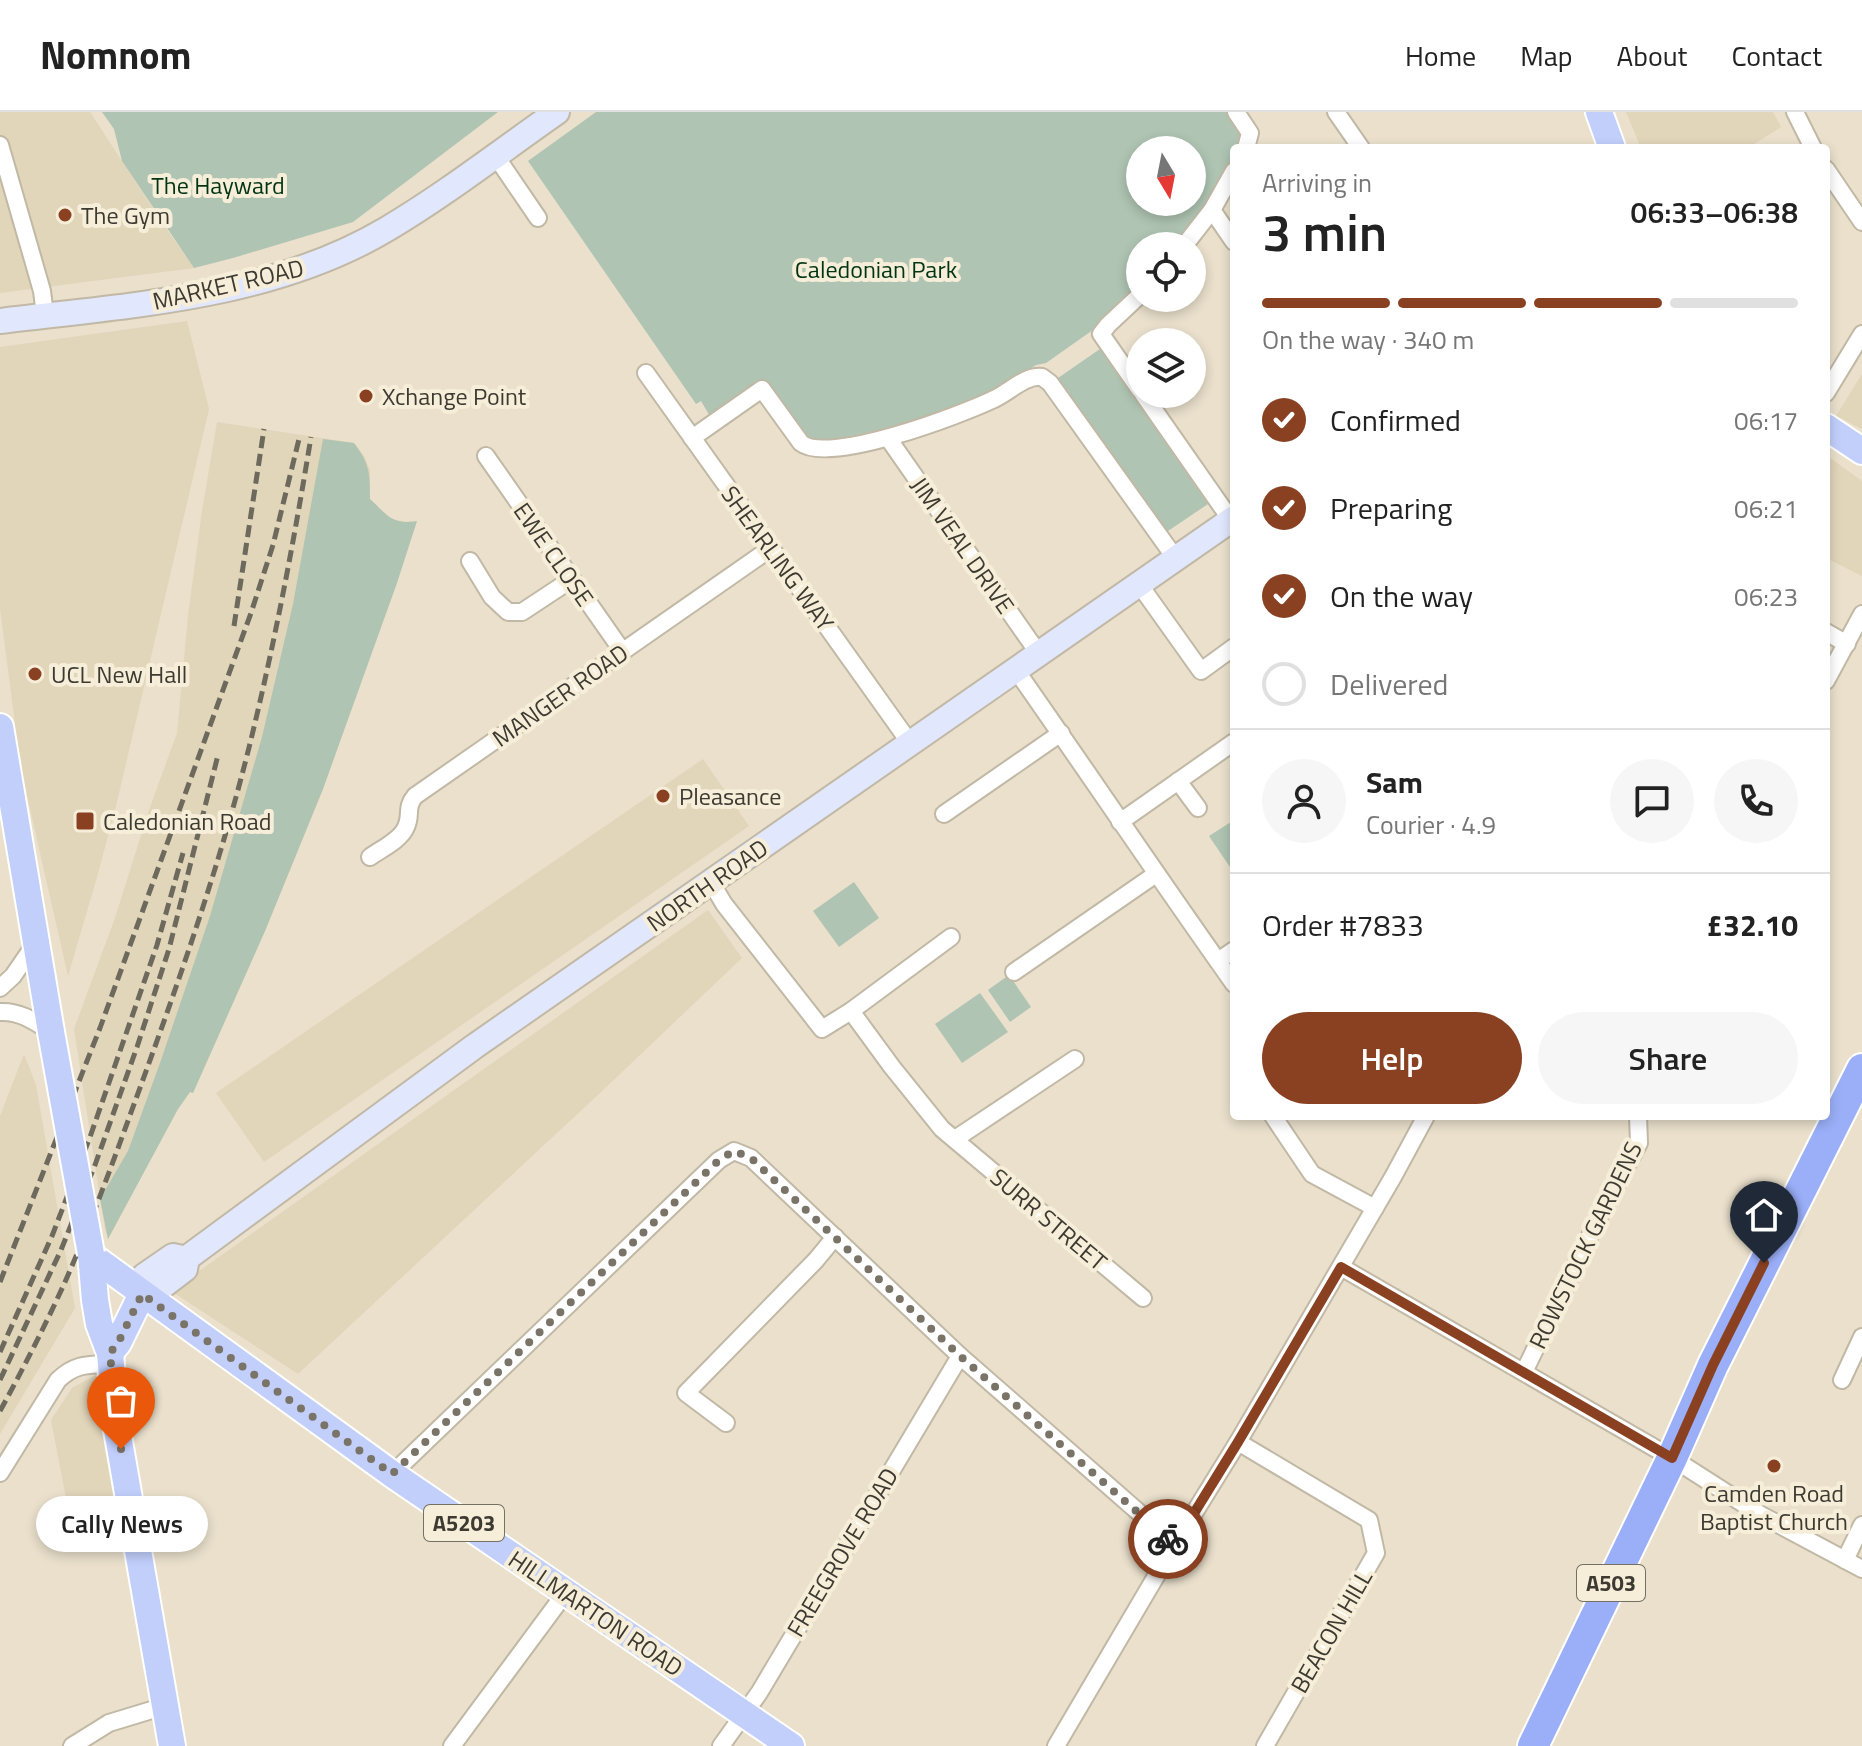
<!DOCTYPE html>
<html lang="en">
<head>
<meta charset="utf-8">
<style>
  :root { --surface:#fff; --page:#f6f6f6; --text:#222; --muted:#767676; --line:#e0e0e0; --accent:#894122 }
  body { margin:0; font-family:"Titillium Web",sans-serif; background:var(--page); color:var(--text); height:100vh; display:flex; flex-direction:column; font-size:30px; white-space:nowrap }
  * { box-sizing:border-box; margin:0 }
  p { font-size:26px; color:var(--muted) }
  .icon { flex:none; width:44px; height:44px; fill:none; stroke:currentColor; stroke-width:2; stroke-linecap:round; stroke-linejoin:round }
  .map { position:relative; flex:1; overflow:hidden }
  .panel { position:absolute; left:1230px; top:32px; width:600px; height:976px; display:flex; flex-direction:column; background:var(--surface); border-radius:8px; box-shadow:0 4px 12px #0003 }
  .panel>* { flex:none }
  .needle { width:52px; rotate:170deg }
  .tools { position:absolute; left:1126px; top:24px; display:grid; gap:16px }
  .tools a { display:grid; place-items:center; width:80px; height:80px; border-radius:50%; background:var(--surface); box-shadow:0 4px 12px #0003; font-size:40px }
  .pin { position:absolute; display:grid; place-items:center; width:68px; height:68px; color:#fff; margin:-82px -34px; border-radius:50% 50% 50% 0; rotate:-45deg; box-shadow:0 0 8px #0007 }
  .pin .icon { rotate:45deg }
  .courier { position:absolute; display:grid; place-items:center; width:80px; height:80px; margin:-40px; border:6px solid #894122; border-radius:50%; background:#fff; color:#222; box-shadow:0 2px 10px #0007 }
  .bubble { position:absolute; height:56px; border-radius:28px; background:var(--surface); box-shadow:0 4px 12px #0003; font-size:26px; font-weight:600; line-height:56px; text-align:center }
  .head em { font-style:normal; font-weight:600 }
  .head div { display:flex; flex-direction:column-reverse }
  .head { display:flex; align-items:center; justify-content:space-between; height:136px; padding:0 32px }
  h1 { font-size:52px; font-weight:600; line-height:60px }
  .bar { display:grid; grid-template-columns:repeat(4,1fr); gap:12px 8px; align-content:center; height:96px; padding:0 32px }
  .bar i { height:10px; border-radius:6px; background:var(--line) }
  .bar .selected { background:var(--accent) }
  .bar p { grid-column:span 4 }
  .line { display:flex; align-items:center; gap:20px; padding:0 32px; border-top:2px solid var(--line) }
  .line div { flex:1 }
  .round { display:grid; place-items:center; flex:none; width:84px; height:84px; border-radius:42px; background:var(--page) }
  ol { padding:0 32px; list-style:none }
  li { display:flex; align-items:center; gap:24px; height:88px }
  li p { margin-inline-start:auto }
  li .icon { padding:8px; border-radius:50%; background:var(--accent); color:#fff; stroke-width:4 }
  li:last-child { color:var(--muted) }
  li i { width:44px; height:44px; border:4px solid var(--line); border-radius:50% }
  .action { display:flex; gap:16px; margin-top:auto; padding:16px 32px }
  .action a { flex:1; height:92px; border-radius:48px; background:var(--accent); color:#fff; font-size:32px; font-weight:600; line-height:92px; text-align:center }
  .action a+a { background:var(--page); color:var(--text) }
  header { display:flex; align-items:center; gap:48px; box-sizing:border-box; height:112px; padding:0 40px; background:var(--surface); border-bottom:2px solid var(--line) }
  header strong { font-size:38px }
  nav { display:flex; gap:44px; margin-inline-start:auto; font-size:28px }
  .map>svg:first-child { display:block }
</style>
</head>
<body>
<header>
<strong>Nomnom</strong>
<nav><a>Home</a><a>Map</a><a>About</a><a>Contact</a></nav>
</header>
<div class="map">
<svg width="1862" height="1634" viewBox="0 0 1862 1634">
  <rect width="100%" height="100%" fill="#eae0cc"/>
  <!-- built -->
  <g fill="#e1d5ba">
    <polygon points="0,0 90,0 161,109 194,156 0,181"/>
    <polygon points="1626,0 1773,0 1781,15 1748,36 1641,36"/>
    <polygon points="187,209 209,297 116,694 97,765 68,864 21,657 0,497 0,235"/>
    <polygon points="1862,262 1862,317 1836,304"/>
    <polygon points="217,310 354,331 364,344 370,358 370,387 391,407 407,410 417,409 323,677 265,819 193,981 190,980 178,997 108,1127 105,1118 74,917 115,806 148,701 177,621 188,504 202,399"/>
    <polygon points="1826,343 1862,369 1862,464 1826,446"/>
    <polygon points="703,647 749,714 264,1050 216,981"/>
    <polygon points="708,798 742,846 600,981 298,1262 171,1179"/>
    <polygon points="24,942 36,973 75,1196 0,1322 0,1004"/>
    <polygon points="96,1263 125,1418 74,1428 51,1308 72,1276"/>
  </g>
  <!-- green -->
  <g fill="#afc4b2" fill-rule="evenodd">
    <polygon points="102,0 498,0 353,110 233,146 194,156 122,49 114,17"/>
    <path d="M596,0H1228C1238,14 1244,18 1239,36H1234C1234,64 1194,111 1178,134H1140V174L1090,220L1046,251L1036,253L1006,273L990,281L904,314L814,331L808,329L764,268L711,306L701,289L696,292L528,49ZM1140,38H1192V90H1140Z"/>
    <polygon points="1100,237 1208,392 1165,421 1058,266"/>
    <path d="M323,327L354,331C370,352 370,362 370,387C387,403 392,413 417,409L397,471L323,677L265,819L193,981L190,980L178,997L108,1127L100,1087L128,1039L160,951L210,804L262,625L293,492Z"/>
    <polygon points="1234,708 1234,761 1209,724"/>
    <polygon points="854,770 879,806 839,835 813,799"/>
    <polygon points="1009,863 1031,895 1010,910 988,878"/>
    <polygon points="980,881 1008,920 962,951 935,912"/>
  </g>
  <g fill="none" stroke-linecap="round" stroke-linejoin="round">
    <defs>
      <g id="street">
        <polyline points="1236,0 1250,21 1246,36"/>
        <polyline points="1336,0 1361,36"/>
        <polyline points="1795,0 1813,36"/>
        <polyline points="0,33 42,179 45,203"/>
        <polyline points="495,43 538,106"/>
        <polyline points="1826,57 1862,110"/>
        <polyline points="1212,98 1234,130"/>
        <polyline points="1184,134 1212,98 1234,59"/>
        <polyline points="1140,183 1108,213 1101,222 1140,278"/>
        <polyline points="646,261 910,631"/>
        <polyline points="1826,281 1862,222"/>
        <polyline points="1143,282 1231,408"/>
        <path d="M692,326L762,277L801,331C829,353 960,303 992,288C1009,281 1024,263 1042,265L1050,271L1176,447"/>
        <polyline points="888,326 1039,542"/>
        <polyline points="486,344 623,540"/>
        <polyline points="470,449 492,485 508,500 522,500 572,467"/>
        <polyline points="1139,472 1201,559 1234,535"/>
        <polyline points="1826,520 1847,532"/>
        <path d="M1016,558C1089,662 1160,768 1234,872"/>
        <polyline points="1826,569 1862,502"/>
        <polyline points="1178,669 1198,696"/>
        <polyline points="944,702 1061,621"/>
        <polyline points="1120,710 1234,630"/>
        <path d="M370,745C381,737 401,728 406,715C412,703 405,696 415,684L771,436"/>
        <polyline points="711,770 724,792 822,917 851,899 892,955 942,1017 1143,1186"/>
        <polyline points="1218,849 1234,838"/>
        <polyline points="1014,860 1156,762"/>
        <polyline points="0,876 13,864 35,832"/>
        <polyline points="851,899 951,825"/>
        <path d="M0,900C20,899 34,909 51,920"/>
        <polyline points="1273,1004 1312,1062 1375,1096"/>
        <polyline points="955,1027 1075,947"/>
        <polyline points="1341,1155 1672,1346 1761,1403 1862,1457"/>
        <polyline points="1524,1260 1601,1101 1639,1031 1638,1004"/>
        <polyline points="1842,1268 1862,1225"/>
        <polyline points="726,1311 686,1281 816,1148 835,1125"/>
        <polyline points="1238,1330 1369,1408 1376,1441 1265,1634"/>
        <path d="M0,1361L58,1268C76,1251 88,1253 111,1252"/>
        <polyline points="392,1362 719,1048 734,1039 751,1046 960,1244 1175,1432"/>
        <polyline points="1845,1448 1862,1413"/>
        <polyline points="72,1634 109,1611 155,1597 166,1595"/>
        <polyline points="452,1634 566,1480"/>
        <polyline points="721,1634 759,1581 960,1244"/>
        <polyline points="1056,1634 1175,1432 1238,1330 1393,1065 1426,1004"/>
      </g>
      <g id="secondary">
        <path d="M0,209C130,193 271,186 387,117C446,82 501,39 557,0"/>
        <polyline points="186,1147 173,1144 144,1164 142,1182 160,1176 185,1157 187,1146 475,934 1234,406"/>
      </g>
      <g id="primary">
        <polyline points="1599,0 1612,36"/>
        <polyline points="1826,315 1862,339"/>
        <polyline points="0,615 51,920"/>
        <polyline points="91,1142 97,1148 392,1362 791,1634"/>
        <polyline points="91,1142 95,1188 99,1212 110,1241 116,1312 172,1634"/>
        <polyline points="110,1241 118,1231 142,1182"/>
      </g>
      <polyline id="highway" points="1533,1634 1672,1346 1713,1253 1862,957"/>
    </defs>
    <!-- street casing -->
    <use href="#street" stroke="#c1b8a5" stroke-width="20"/>
    <!-- secondary casing -->
    <use href="#secondary" stroke="#c1b8a5" stroke-width="28"/>
    <!-- primary casing -->
    <use href="#primary" stroke="#fff" stroke-width="30"/>
    <!-- highway casing -->
    <use href="#highway" stroke="#fff" stroke-width="34"/>
    <!-- street -->
    <use href="#street" stroke="#fff" stroke-width="16"/>
    <!-- secondary -->
    <use href="#secondary" stroke="#e1e7fd" stroke-width="24"/>
    <!-- primary -->
    <use href="#primary" stroke="#c2cffb" stroke-width="26"/>
    <!-- highway -->
    <use href="#highway" stroke="#9aaff8" stroke-width="30"/>
    <!-- rail -->
    <g stroke="#6d695d" stroke-width="5" stroke-dasharray="12 6" stroke-linecap="butt">
      <polyline points="234,514 264,317"/>
      <polyline points="0,1170 100,916 251,501 273,433 300,323"/>
      <polyline points="0,1240 52,1124 90,1025 157,833 183,741"/>
      <polyline points="0,1268 61,1138 95,1053 137,935 169,837 218,643"/>
      <path d="M0,1299C23,1257 45,1214 65,1170C93,1106 117,1039 141,973C184,855 225,737 254,615C277,519 295,423 311,325"/>
    </g>
    <defs>
      <polyline id="primary-bridge" points="51,920 91,1142"/>
    </defs>
    <!-- primary-bridge casing -->
    <use href="#primary-bridge" stroke="#fff" stroke-width="30" stroke-linecap="butt"/>
    <!-- primary-bridge -->
    <use href="#primary-bridge" stroke="#c2cffb" stroke-width="26"/>
  </g>
  <g fill="none" stroke-linecap="round" stroke-linejoin="round">
    <!-- done -->
    <polyline stroke="#7a7468" stroke-width="8" stroke-dasharray="0 14.4" points="121,1337 116,1312 110,1241 118,1231 142,1182 392,1362 719,1048 734,1039 751,1046 960,1244 1168,1427"/>
    <!-- route -->
    <polyline stroke="#894122" stroke-width="10" points="1168,1427 1175,1432 1238,1330 1341,1155 1672,1346 1713,1253 1764,1151"/>
  </g>
  <!-- markers -->
  <g fill="#894122" stroke="#f7eed9" stroke-width="3">
    <circle cx="65" cy="103" r="8"/>
    <circle cx="366" cy="284" r="8"/>
    <circle cx="35" cy="562" r="8"/>
    <circle cx="663" cy="684" r="8"/>
    <rect x="75" y="699" width="20" height="20" rx="4"/>
    <circle cx="1774" cy="1354" r="8"/>
  </g>
  <g text-anchor="middle" dominant-baseline="central" stroke-width="8" stroke-linejoin="round" paint-order="stroke">
    <!-- shield labels -->
    <g fill="#f7eed9" stroke="#757064" stroke-width="2">
      <rect x="424" y="1393" width="80" height="36" rx="6"/>
      <rect x="1577" y="1453" width="68" height="36" rx="6"/>
    </g>
    <g font-size="22" font-weight="bold" fill="#3d3a32">
      <text x="464" y="1411">A5203</text>
      <text x="1611" y="1471">A503</text>
    </g>
    <!-- park labels -->
    <g font-size="24" fill="#003513" stroke="#f7eed9">
      <text x="218" y="73">The Hayward</text>
      <text x="876" y="157">Caledonian Park</text>
    </g>
    <!-- poi labels -->
    <g font-size="24" fill="#3d3a32" stroke="#f7eed9" text-anchor="start">
      <text x="81" y="103">The Gym</text>
      <text x="382" y="284">Xchange Point</text>
      <text x="51" y="562">UCL New Hall</text>
      <text x="679" y="684">Pleasance</text>
      <text x="103" y="709">Caledonian Road</text>
      <text x="1774" y="1381" text-anchor="middle">Camden Road<tspan x="1774" dy="28">Baptist Church</tspan></text>
    </g>
    <!-- street labels -->
    <g font-size="24" fill="#3d3a32" stroke="#f7eed9">
      <text transform="translate(228 172) rotate(-13)">MARKET ROAD</text>
      <text transform="translate(963 433) rotate(55)">JIM VEAL DRIVE</text>
      <text transform="translate(554 442) rotate(55)">EWE CLOSE</text>
      <text transform="translate(778 446) rotate(54)">SHEARLING WAY</text>
      <text transform="translate(560 583) rotate(-35)">MANGER ROAD</text>
      <text transform="translate(707 773) rotate(-35)">NORTH ROAD</text>
      <text transform="translate(1049 1107) rotate(40)">SURR STREET</text>
      <text transform="translate(1585 1133) rotate(-64)">ROWSTOCK GARDENS</text>
      <text transform="translate(842 1440) rotate(-59)">FREEGROVE ROAD</text>
      <text transform="translate(596 1501) rotate(34)">HILLMARTON ROAD</text>
      <text transform="translate(1331 1519) rotate(-60)">BEACON HILL</text>
    </g>
  </g>
</svg>
<div class="tools">
<a><svg class="needle" viewBox="-14 -14 28 28"><path d="M0-13l5 13h-10z" fill="#e53935"/><path d="M0 13l5-13h-10z" fill="#767676"/></svg></a>
<a><svg class="icon" aria-label="locate" viewBox="0 0 24 24"><circle cx="12" cy="12" r="6"/><path d="M12 2v4M12 18v4M2 12h4M18 12h4"/></svg></a>
<a><svg class="icon" aria-label="layers" viewBox="0 0 24 24"><path d="M12 4l9 5-9 5-9-5zM3 14l9 5 9-5"/></svg></a>
</div>
<div class="pin" style="left:121px;top:1337px;background:#ea580c"><svg class="icon" aria-label="bag" viewBox="0 0 24 24"><path d="M5 8h14l-1 12H6zM9 8a3 3 0 0 1 6 0"/></svg></div>
<div class="pin" style="left:1764px;top:1151px;background:#1f2937"><svg class="icon" aria-label="home" viewBox="0 0 24 24"><path d="M3 11l9-7 9 7M6 9v11h12V9"/></svg></div>
<div class="courier" style="left:1168px;top:1427px"><svg class="icon" aria-label="bike" viewBox="0 0 24 24"><circle cx="6" cy="16" r="4"/><circle cx="18" cy="16" r="4"/><path d="M6 16l4-8h5l3 8M10 8l3 8H6M13 5h3"/></svg></div>
<div class="bubble" style="left:36px;top:1384px;width:172px">Cally News</div>
<section class="panel">
<div class="head"><div><h1>3 min</h1><p>Arriving in</p></div><em>06:33–06:38</em></div>
<div class="bar"><i class="selected"></i><i class="selected"></i><i class="selected"></i><i></i><p>On the way · 340 m</p></div>
<ol>
<li><svg class="icon" aria-label="check" viewBox="0 0 24 24"><path d="M5 12l5 5 9-10"/></svg>Confirmed<p>06:17</p></li>
<li><svg class="icon" aria-label="check" viewBox="0 0 24 24"><path d="M5 12l5 5 9-10"/></svg>Preparing<p>06:21</p></li>
<li><svg class="icon" aria-label="check" viewBox="0 0 24 24"><path d="M5 12l5 5 9-10"/></svg>On the way<p>06:23</p></li>
<li><i></i>Delivered</li>
</ol>
<div class="line" style="height:144px"><a class="round"><svg class="icon" aria-label="person" viewBox="0 0 24 24"><circle cx="12" cy="8" r="4"/><path d="M4 21q1-7 8-7t8 7"/></svg></a><div><b>Sam</b><p>Courier · 4.9</p></div><a class="round"><svg class="icon" aria-label="chat" viewBox="0 0 24 24"><path d="M4 5h16v11H9l-5 4z"/></svg></a><a class="round"><svg class="icon" aria-label="phone" viewBox="0 0 24 24"><path d="M5 4h4l2 5-3 2q2 4 5 5l2-3 5 2v4C11 20 4 13 5 4z"/></svg></a></div>
<div class="line" style="height:104px"><div>Order #7833</div><b>£32.10</b></div>
<div class="action"><a>Help</a><a>Share</a></div>
</section>
</div>
</body>
</html>
